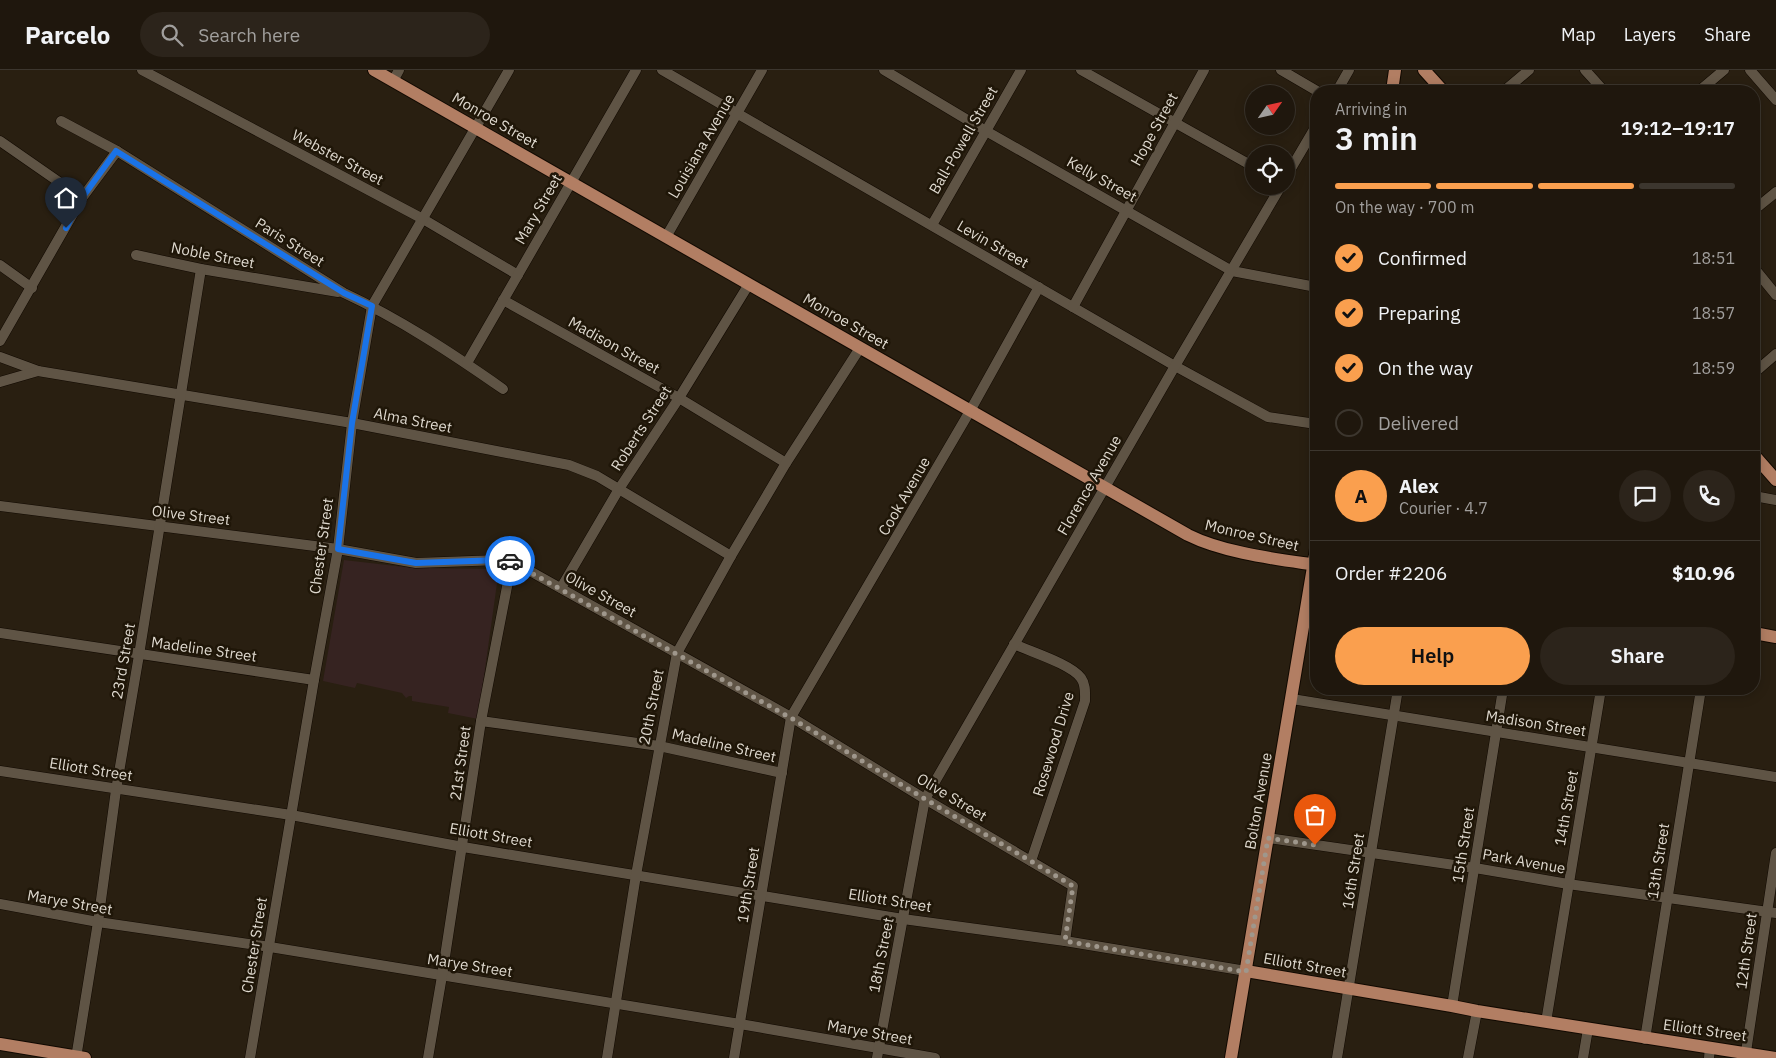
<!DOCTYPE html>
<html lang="en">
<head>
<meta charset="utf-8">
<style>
  :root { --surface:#1f170d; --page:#2c241b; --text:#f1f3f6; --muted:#a19f9d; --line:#3c362e; --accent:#fa9f4e }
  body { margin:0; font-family:"IBM Plex Sans",sans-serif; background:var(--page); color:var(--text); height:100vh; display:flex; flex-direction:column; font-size:19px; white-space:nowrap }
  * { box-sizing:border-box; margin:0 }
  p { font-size:16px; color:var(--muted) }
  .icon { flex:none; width:28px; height:28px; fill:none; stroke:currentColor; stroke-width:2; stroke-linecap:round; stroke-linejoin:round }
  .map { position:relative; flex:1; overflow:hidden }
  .details { position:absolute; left:1310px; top:15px; width:450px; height:610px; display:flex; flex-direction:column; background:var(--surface); border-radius:20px; box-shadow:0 2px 12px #0003,0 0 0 1px var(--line) }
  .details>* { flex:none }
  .needle { width:32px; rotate:56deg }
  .buttons { position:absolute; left:1245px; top:15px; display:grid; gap:10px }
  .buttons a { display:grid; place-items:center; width:50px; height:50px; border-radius:50%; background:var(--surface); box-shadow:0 2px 12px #0003,0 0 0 1px var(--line); font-size:25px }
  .pin { position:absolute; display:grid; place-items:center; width:42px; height:42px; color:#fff; margin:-51px -21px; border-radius:50% 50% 50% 0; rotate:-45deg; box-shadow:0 0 5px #0007 }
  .pin .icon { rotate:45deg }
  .courier { position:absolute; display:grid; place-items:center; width:50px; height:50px; margin:-25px; border:4px solid #1a73e8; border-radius:50%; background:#fff; color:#222; box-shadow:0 1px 6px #0007 }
  .overview em { font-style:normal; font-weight:600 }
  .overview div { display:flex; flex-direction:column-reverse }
  .overview { display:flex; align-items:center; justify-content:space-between; height:85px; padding:0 25px }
  h1 { font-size:32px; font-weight:600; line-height:38px }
  .bar { display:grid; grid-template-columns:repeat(4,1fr); gap:8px 5px; align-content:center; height:60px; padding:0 25px }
  .bar i { height:6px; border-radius:4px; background:var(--line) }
  .bar .active { background:var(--accent) }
  .bar p { grid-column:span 4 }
  .line { display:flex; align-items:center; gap:12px; padding:0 25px; border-top:1px solid var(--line) }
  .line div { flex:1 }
  .round { display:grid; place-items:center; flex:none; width:52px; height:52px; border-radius:26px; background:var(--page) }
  ol { padding:0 25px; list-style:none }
  li { display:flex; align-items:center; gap:15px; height:55px }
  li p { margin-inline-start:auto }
  li .icon { padding:5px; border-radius:50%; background:var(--accent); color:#111; stroke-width:4 }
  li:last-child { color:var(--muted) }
  li i { width:28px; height:28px; border:2px solid var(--line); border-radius:50% }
  .action { display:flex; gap:10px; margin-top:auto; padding:10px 25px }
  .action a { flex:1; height:58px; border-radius:30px; background:var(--accent); color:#111; font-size:20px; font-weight:600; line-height:58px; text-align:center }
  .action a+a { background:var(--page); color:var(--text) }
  header { display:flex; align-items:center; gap:30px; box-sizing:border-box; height:70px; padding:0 25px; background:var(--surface); border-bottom:1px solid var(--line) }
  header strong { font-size:24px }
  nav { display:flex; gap:28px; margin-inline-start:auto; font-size:18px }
  .search { width:350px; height:45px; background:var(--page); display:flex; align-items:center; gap:12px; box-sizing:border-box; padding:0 18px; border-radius:28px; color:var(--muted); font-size:19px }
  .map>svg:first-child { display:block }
</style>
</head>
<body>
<header>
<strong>Parcelo</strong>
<div class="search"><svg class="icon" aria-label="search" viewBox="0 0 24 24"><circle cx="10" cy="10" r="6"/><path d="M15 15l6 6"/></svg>Search here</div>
<nav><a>Map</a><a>Layers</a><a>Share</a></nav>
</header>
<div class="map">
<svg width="1776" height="988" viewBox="0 0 1776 988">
  <rect width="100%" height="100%" fill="#291f11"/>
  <!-- education -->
  <polygon fill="#362321" points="344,490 413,498 499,499 478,649 448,643 449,637 412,631 412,626 409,626 406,628 402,623 357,613 355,618 323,611"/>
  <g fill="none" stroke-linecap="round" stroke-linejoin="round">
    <defs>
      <g id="minor">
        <polyline points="142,0 423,149 518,205"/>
        <polyline points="662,0 1175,296 1268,347 1316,354"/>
        <polyline points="884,0 986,61 1232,201 1316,217"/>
        <polyline points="1081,0 1254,97"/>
        <polyline points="1281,0 1317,21"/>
        <polyline points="1585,0 1604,21"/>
        <polyline points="1750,0 1776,30"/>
        <polyline points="393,11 399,0"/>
        <polyline points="1337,21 1349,0"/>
        <polyline points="1504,21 1529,0"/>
        <polyline points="1699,21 1724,0"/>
        <path d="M61,51L117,81L344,223C400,249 453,284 503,319"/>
        <polyline points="0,71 82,128"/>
        <polyline points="1286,107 1316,56"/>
        <polyline points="1754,140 1776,122"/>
        <polyline points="932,155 1021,0"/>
        <polyline points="666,167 762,0"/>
        <polyline points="136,185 201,199 338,222"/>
        <polyline points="0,195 32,218"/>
        <polyline points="1754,198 1776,225"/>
        <polyline points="503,230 679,328 786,393"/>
        <polyline points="1073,237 1204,0"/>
        <polyline points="0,271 82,128 117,81"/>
        <polyline points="0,287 38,301 352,353 569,395 597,406 731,486"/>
        <polyline points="467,293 636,0"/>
        <polyline points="1754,303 1776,284"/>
        <polyline points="0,312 38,301"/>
        <polyline points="1754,426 1776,430"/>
        <polyline points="0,436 338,479 416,493 500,490 512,491 791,647 925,729 1073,816 1065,871"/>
        <polyline points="561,518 619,419 679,328 749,214"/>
        <polyline points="0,563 314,610"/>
        <path d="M1014,574C1031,582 1071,594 1081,608C1086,615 1085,623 1085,631L1031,791"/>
        <polyline points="1292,629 1776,707"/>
        <polyline points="481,651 659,676 782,703"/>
        <polyline points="0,701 291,745 463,777 903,849 1065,871 1246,901"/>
        <polyline points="1268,768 1475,798 1568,814 1776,843"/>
        <polyline points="0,834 98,852 270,877 740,954 935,988"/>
        <polyline points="1452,936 1503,619"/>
        <polyline points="1546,952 1601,619"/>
        <polyline points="1645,969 1701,619"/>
        <polyline points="1746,982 1776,783"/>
        <polyline points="76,988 98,852 116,720 139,585 201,199"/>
        <polyline points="250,988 314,610 338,479 352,353 372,236 509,0"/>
        <polyline points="428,988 442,906 481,651 512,491"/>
        <polyline points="607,988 636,805 677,583 731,486 786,393 860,278"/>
        <polyline points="734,988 791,647 970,341 1039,217"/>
        <polyline points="877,988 925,729 1175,296 1281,116"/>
        <polyline points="1337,988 1398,619"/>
        <polyline points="1468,988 1477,941"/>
        <polyline points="1583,988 1588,959"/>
        <polyline points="1709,988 1710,977"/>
      </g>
      <g id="major">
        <path d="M374,0L1188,465C1224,483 1276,489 1316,495"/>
        <polyline points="1424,0 1443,21"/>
        <polyline points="1392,21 1395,0"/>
        <polyline points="1754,385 1776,410"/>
        <polyline points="1754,563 1776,567"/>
        <polyline points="1246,901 1452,936 1477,941 1776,988"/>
        <polyline points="0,974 85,988"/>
        <polyline points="1231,988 1316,479"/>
      </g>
    </defs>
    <!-- minor casing -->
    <use href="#minor" stroke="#110901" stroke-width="11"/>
    <!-- major casing -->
    <use href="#major" stroke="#110901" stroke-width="14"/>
    <!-- minor -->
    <use href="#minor" stroke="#5f5445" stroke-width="10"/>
    <!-- major -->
    <use href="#major" stroke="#b27e63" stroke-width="12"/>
  </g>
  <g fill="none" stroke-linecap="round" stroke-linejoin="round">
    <!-- done -->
    <polyline stroke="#9f978c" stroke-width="5" stroke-dasharray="0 9" points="510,491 791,648 925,729 1073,816 1065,871 1246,902 1268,768 1315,775"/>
    <!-- route -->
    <polyline stroke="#1a73e8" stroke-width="6" points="66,158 82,128 116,81 344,223 372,236 352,353 338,479 416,493 500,490 510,491"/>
  </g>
  <g text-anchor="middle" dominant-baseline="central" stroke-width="5" stroke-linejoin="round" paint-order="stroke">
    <!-- street labels -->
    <g font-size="15" fill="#ded8ce" stroke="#1f1608">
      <text transform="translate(495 50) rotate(30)">Monroe Street</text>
      <text transform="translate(1154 59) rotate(-61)">Hope Street</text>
      <text transform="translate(963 70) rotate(-60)">Ball-Powell Street</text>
      <text transform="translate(701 76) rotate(-60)">Louisiana Avenue</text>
      <text transform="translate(338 87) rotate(28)">Webster Street</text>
      <text transform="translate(1102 109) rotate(29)">Kelly Street</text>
      <text transform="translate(538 139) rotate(-60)">Mary Street</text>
      <text transform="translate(290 172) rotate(32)">Paris Street</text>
      <text transform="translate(993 174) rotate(30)">Levin Street</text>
      <text transform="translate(213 185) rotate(11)">Noble Street</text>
      <text transform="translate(846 251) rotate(30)">Monroe Street</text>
      <text transform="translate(614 275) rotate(29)">Madison Street</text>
      <text transform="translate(413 350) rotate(11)">Alma Street</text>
      <text transform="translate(641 358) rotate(-57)">Roberts Street</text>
      <text transform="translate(1089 415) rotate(-60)">Florence Avenue</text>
      <text transform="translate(904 426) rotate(-60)">Cook Avenue</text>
      <text transform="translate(191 445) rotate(7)">Olive Street</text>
      <text transform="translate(1252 465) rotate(13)">Monroe Street</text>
      <text transform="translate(321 476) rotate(-82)">Chester Street</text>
      <text transform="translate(601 524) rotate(29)">Olive Street</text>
      <text transform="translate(204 579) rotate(8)">Madeline Street</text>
      <text transform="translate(123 591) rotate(-80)">23rd Street</text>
      <text transform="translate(651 637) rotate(-79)">20th Street</text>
      <text transform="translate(1536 653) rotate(9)">Madison Street</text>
      <text transform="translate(1053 674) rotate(-73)">Rosewood Drive</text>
      <text transform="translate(724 675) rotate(13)">Madeline Street</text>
      <text transform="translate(460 693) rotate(-82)">21st Street</text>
      <text transform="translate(91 699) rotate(9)">Elliott Street</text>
      <text transform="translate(952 727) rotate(31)">Olive Street</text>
      <text transform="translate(1258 731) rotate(-80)">Bolton Avenue</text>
      <text transform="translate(1566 738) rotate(-80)">14th Street</text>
      <text transform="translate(491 765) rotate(10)">Elliott Street</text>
      <text transform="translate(1463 775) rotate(-81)">15th Street</text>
      <text transform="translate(1524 791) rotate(10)">Park Avenue</text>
      <text transform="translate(1658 791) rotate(-81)">13th Street</text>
      <text transform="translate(1353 801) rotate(-81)">16th Street</text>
      <text transform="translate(748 815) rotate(-81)">19th Street</text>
      <text transform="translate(890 830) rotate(9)">Elliott Street</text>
      <text transform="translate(70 832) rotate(10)">Marye Street</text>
      <text transform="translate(254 875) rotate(-81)">Chester Street</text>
      <text transform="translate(1746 881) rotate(-82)">12th Street</text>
      <text transform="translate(881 885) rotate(-79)">18th Street</text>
      <text transform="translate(470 895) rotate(9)">Marye Street</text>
      <text transform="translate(1305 895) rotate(10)">Elliott Street</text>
      <text transform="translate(1705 960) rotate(8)">Elliott Street</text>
      <text transform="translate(870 962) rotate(10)">Marye Street</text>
    </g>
  </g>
</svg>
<div class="buttons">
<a><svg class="needle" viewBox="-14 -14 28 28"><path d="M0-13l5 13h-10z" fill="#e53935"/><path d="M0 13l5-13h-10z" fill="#a19f9d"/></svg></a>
<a><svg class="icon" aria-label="locate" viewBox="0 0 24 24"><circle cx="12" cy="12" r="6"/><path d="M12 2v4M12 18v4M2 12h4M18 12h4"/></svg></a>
</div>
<div class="pin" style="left:1315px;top:775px;background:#ea580c"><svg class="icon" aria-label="bag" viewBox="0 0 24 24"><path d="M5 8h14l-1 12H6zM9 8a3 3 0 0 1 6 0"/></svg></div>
<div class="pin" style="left:66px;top:158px;background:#1f2937"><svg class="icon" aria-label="home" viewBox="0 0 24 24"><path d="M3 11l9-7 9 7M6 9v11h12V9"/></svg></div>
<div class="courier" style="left:510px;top:491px"><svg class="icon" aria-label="car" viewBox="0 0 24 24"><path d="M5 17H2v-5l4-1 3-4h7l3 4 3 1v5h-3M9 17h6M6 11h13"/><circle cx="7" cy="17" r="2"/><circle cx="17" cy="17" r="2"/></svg></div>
<section class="details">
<div class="overview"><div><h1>3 min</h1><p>Arriving in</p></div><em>19:12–19:17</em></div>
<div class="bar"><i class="active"></i><i class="active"></i><i class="active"></i><i></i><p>On the way · 700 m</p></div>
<ol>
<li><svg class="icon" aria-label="check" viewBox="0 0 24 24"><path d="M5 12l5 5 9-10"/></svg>Confirmed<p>18:51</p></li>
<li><svg class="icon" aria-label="check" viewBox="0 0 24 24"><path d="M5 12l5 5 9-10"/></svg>Preparing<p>18:57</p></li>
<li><svg class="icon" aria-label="check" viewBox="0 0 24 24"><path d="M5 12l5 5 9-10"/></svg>On the way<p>18:59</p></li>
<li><i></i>Delivered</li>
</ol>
<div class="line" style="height:90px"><b class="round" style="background:var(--accent);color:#111">A</b><div><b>Alex</b><p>Courier · 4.7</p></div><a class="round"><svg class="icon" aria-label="chat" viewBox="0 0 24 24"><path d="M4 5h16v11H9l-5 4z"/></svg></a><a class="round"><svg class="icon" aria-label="phone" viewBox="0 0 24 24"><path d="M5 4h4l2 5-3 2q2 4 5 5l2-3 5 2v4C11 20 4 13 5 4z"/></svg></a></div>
<div class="line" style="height:65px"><div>Order #2206</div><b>$10.96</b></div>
<div class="action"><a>Help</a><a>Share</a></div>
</section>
</div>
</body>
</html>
